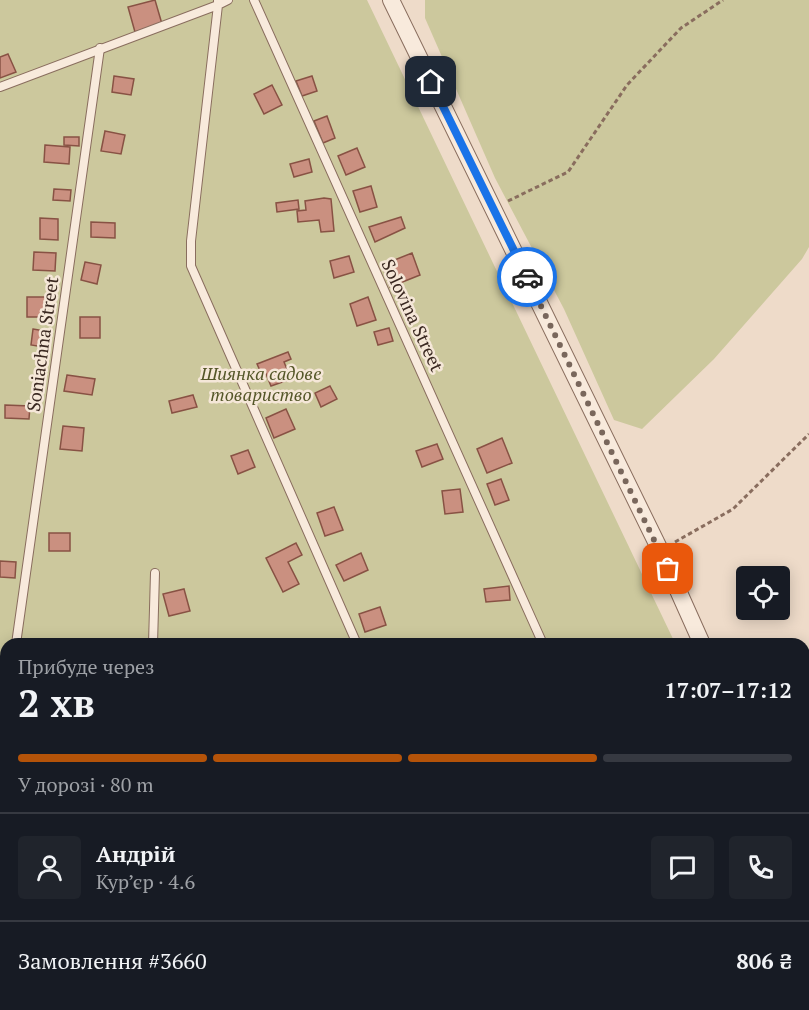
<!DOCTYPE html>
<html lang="uk">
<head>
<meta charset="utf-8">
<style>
  :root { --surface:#171b24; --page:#20242c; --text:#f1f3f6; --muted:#9ea1a6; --line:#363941; --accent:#b45309 }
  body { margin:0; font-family:"PT Serif",serif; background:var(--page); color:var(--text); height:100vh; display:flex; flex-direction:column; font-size:22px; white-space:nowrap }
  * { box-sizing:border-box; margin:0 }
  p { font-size:20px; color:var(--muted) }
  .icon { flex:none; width:33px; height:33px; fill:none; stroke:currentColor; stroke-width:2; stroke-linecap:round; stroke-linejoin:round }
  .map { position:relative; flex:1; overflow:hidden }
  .side { position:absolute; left:0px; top:638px; width:810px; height:374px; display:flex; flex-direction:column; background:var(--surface); border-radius:18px 18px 0 0; box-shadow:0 3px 15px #0003 }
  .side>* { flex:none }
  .buttons { position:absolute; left:736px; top:566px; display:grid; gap:12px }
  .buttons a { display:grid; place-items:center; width:54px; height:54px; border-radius:6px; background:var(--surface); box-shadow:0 3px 15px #0003; font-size:30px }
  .pin { position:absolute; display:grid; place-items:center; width:51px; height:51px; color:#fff; margin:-26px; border-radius:12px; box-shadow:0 3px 9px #0006 }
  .courier { position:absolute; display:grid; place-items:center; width:60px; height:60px; margin:-30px; border:4px solid #1a73e8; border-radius:50%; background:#fff; color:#222; box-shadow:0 2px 8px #0007 }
  .summary em { font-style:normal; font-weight:600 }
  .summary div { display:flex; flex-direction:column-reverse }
  .summary { display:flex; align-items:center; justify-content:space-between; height:102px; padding:0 18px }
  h1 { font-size:39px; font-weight:600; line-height:45px }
  .bar { display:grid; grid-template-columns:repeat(4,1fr); gap:9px 6px; align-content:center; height:72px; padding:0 18px }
  .bar i { height:8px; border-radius:4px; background:var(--line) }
  .bar .active { background:var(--accent) }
  .bar p { grid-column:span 4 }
  .line { display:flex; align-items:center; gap:15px; padding:0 18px; border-top:2px solid var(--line) }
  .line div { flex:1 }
  .round { display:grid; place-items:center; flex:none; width:63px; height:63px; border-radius:6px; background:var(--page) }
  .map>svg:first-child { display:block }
</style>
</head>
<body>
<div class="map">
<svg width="809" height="1010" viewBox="0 0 809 1010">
  <rect width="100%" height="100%" fill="#eedbc9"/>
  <!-- green -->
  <g fill="#ccc89d">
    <polygon points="0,0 367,0 675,643 6,644 6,923 0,923"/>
    <polygon points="425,0 809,0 809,247 802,259 714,359 642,429 614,420 564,309 495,178 425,18"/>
    <polygon points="809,682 809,795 804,794 804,690"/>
  </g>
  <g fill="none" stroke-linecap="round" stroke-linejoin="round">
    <!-- stream -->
    <g stroke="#709082" stroke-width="5">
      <polyline points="804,850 809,850"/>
      <polyline points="349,1010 350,1005"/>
    </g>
  </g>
  <!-- building -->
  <g fill="#ca9080" stroke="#885244" stroke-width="1.5">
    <polygon points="155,0 162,24 135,32 128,7"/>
    <polygon points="8,54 16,72 0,78 0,57"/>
    <polygon points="114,76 134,79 131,95 112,92"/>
    <polygon points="312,76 317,91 302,96 296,81"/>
    <polygon points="272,85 282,105 264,114 254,94"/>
    <polygon points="327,116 335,138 323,143 314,121"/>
    <polygon points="105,131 125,135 121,154 101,151"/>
    <polygon points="64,137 79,137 79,146 64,145"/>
    <polygon points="45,145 70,147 69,164 44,162"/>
    <polygon points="357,148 365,167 346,175 338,156"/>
    <polygon points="309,159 312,172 294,177 290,164"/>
    <polygon points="371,186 377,207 360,212 353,191"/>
    <polygon points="54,189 71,190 70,201 53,200"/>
    <polygon points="324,198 331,199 334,231 321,232 319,220 298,222 297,211 306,210 305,201"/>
    <polygon points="298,200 299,209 277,212 276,203"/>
    <polygon points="401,217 405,228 375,242 369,227"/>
    <polygon points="40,218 58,219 58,240 40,239"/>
    <polygon points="91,222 115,223 115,238 91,237"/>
    <polygon points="34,252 56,253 55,271 33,270"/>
    <polygon points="412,253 420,275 390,287 382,265"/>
    <polygon points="349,256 354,272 334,278 330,261"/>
    <polygon points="85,262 101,265 97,284 81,280"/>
    <rect x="27" y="297" width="21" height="20"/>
    <polygon points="368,297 376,320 357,326 350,304"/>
    <rect x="80" y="317" width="20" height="21"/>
    <polygon points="389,328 393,341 378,345 374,332"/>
    <polygon points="33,329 51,332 49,348 31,345"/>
    <polygon points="288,352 291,359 284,362 291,379 271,386 266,374 262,375 257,364"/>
    <polygon points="67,375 95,379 92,395 64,391"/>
    <polygon points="330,386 337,399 321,407 315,393"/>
    <polygon points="193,395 197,407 172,413 169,401"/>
    <polygon points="5,405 30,406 29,419 5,418"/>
    <polygon points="286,409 295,429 274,438 266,418"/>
    <polygon points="63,426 84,428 82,451 60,449"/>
    <polygon points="502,438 512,463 487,473 477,449"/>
    <polygon points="437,444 443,459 422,467 416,451"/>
    <polygon points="248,450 255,467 238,474 231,456"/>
    <polygon points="501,479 509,500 495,505 487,484"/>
    <polygon points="460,489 463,512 445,514 442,491"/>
    <polygon points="334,507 343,530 325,536 317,513"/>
    <rect x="49" y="533" width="21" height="18"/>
    <polygon points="296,543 302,555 288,562 299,584 283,592 266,558"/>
    <polygon points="361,553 368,570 344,581 336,565"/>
    <polygon points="0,561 16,562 15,578 0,577"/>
    <polygon points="509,586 510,600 486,602 484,589"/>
    <polygon points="184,589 190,611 169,616 163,594"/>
    <polygon points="380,607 386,625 365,632 359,614"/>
    <polygon points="0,986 6,986 6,1005 25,1007 20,1007 20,1010 0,1010"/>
    <polygon points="729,1005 764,1005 765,1008 736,1010 736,1006"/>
  </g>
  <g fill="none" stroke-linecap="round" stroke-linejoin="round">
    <defs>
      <g id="service">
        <polyline points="228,0 218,5 191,241 191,266 357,644"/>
        <polyline points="254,0 543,644"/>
        <polyline points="0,87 218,5 218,1"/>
        <polyline points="16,644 100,48"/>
        <polyline points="153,644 155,573"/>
        <polyline points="0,733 6,699"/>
        <polyline points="0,772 6,772"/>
        <polyline points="45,1010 45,1005"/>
        <polyline points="332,1010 333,1005"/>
      </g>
      <g id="minor">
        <polyline points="391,0 660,550 702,644"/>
        <polyline points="804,881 809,880"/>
      </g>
      <g id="tertiary">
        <polyline points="0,927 6,926"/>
        <polyline points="800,1005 801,1010"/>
      </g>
    </defs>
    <!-- service casing -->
    <use href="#service" stroke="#896d5e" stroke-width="10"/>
    <!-- minor casing -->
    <use href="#minor" stroke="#896d5e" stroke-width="18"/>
    <!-- tertiary casing -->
    <use href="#tertiary" stroke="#896d5e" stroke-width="22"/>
    <!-- path -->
    <g stroke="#896d5e" stroke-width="3" stroke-dasharray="4.5 3" stroke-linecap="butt">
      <polyline points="508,201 568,172 627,85 681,28 723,0"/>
      <polyline points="675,542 733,509 809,434"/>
      <polyline points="804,806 809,807"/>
    </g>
    <!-- service -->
    <use href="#service" stroke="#f8eadc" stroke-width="8"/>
    <!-- minor -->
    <use href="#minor" stroke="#f8eadc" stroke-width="16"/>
    <!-- tertiary -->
    <use href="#tertiary" stroke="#f8eadc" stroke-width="21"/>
  </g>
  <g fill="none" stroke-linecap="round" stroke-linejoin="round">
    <!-- done -->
    <polyline stroke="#79675c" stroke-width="6" stroke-dasharray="0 10.8" points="527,277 668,569"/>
    <!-- route -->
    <polyline stroke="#1a73e8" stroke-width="8" points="431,82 527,277"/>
  </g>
  <g text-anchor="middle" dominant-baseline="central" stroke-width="5" stroke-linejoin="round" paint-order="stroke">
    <!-- street labels -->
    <g font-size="18" fill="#3a2821" stroke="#f5e7d8">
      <text transform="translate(413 315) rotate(65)">Solovina Street</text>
      <text transform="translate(42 344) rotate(-82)">Soniachna Street</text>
    </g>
    <!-- park labels -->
    <g font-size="18" font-style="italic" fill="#545628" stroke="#f5e7d8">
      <text x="261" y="373">Шиянка садове<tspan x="261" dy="21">товариство</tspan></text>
    </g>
  </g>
</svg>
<div class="buttons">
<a><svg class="icon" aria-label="locate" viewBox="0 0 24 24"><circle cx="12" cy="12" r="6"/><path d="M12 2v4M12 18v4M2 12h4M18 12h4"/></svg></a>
</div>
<div class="pin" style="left:668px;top:569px;background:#ea580c"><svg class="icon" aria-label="bag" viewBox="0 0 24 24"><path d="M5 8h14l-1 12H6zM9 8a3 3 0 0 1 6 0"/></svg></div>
<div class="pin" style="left:431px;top:82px;background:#1f2937"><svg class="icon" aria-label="home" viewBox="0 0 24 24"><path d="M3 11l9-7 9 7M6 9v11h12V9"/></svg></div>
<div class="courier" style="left:527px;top:277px"><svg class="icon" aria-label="car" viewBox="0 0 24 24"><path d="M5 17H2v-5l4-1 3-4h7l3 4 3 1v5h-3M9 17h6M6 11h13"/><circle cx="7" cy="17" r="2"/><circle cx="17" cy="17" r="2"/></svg></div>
<section class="side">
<div class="summary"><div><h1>2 хв</h1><p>Прибуде через</p></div><em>17:07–17:12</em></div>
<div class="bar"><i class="active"></i><i class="active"></i><i class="active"></i><i></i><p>У дорозі · 80 m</p></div>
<div class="line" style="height:108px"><a class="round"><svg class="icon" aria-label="person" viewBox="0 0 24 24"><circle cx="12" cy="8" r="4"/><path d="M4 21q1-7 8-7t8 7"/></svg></a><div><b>Андрій</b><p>Кур’єр · 4.6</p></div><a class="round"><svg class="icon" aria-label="chat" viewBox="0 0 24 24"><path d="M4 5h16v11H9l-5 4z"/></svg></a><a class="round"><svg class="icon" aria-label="phone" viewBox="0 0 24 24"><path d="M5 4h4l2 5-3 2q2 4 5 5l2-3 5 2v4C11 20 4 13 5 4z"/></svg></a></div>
<div class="line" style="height:78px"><div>Замовлення #3660</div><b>806 ₴</b></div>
</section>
</div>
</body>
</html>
